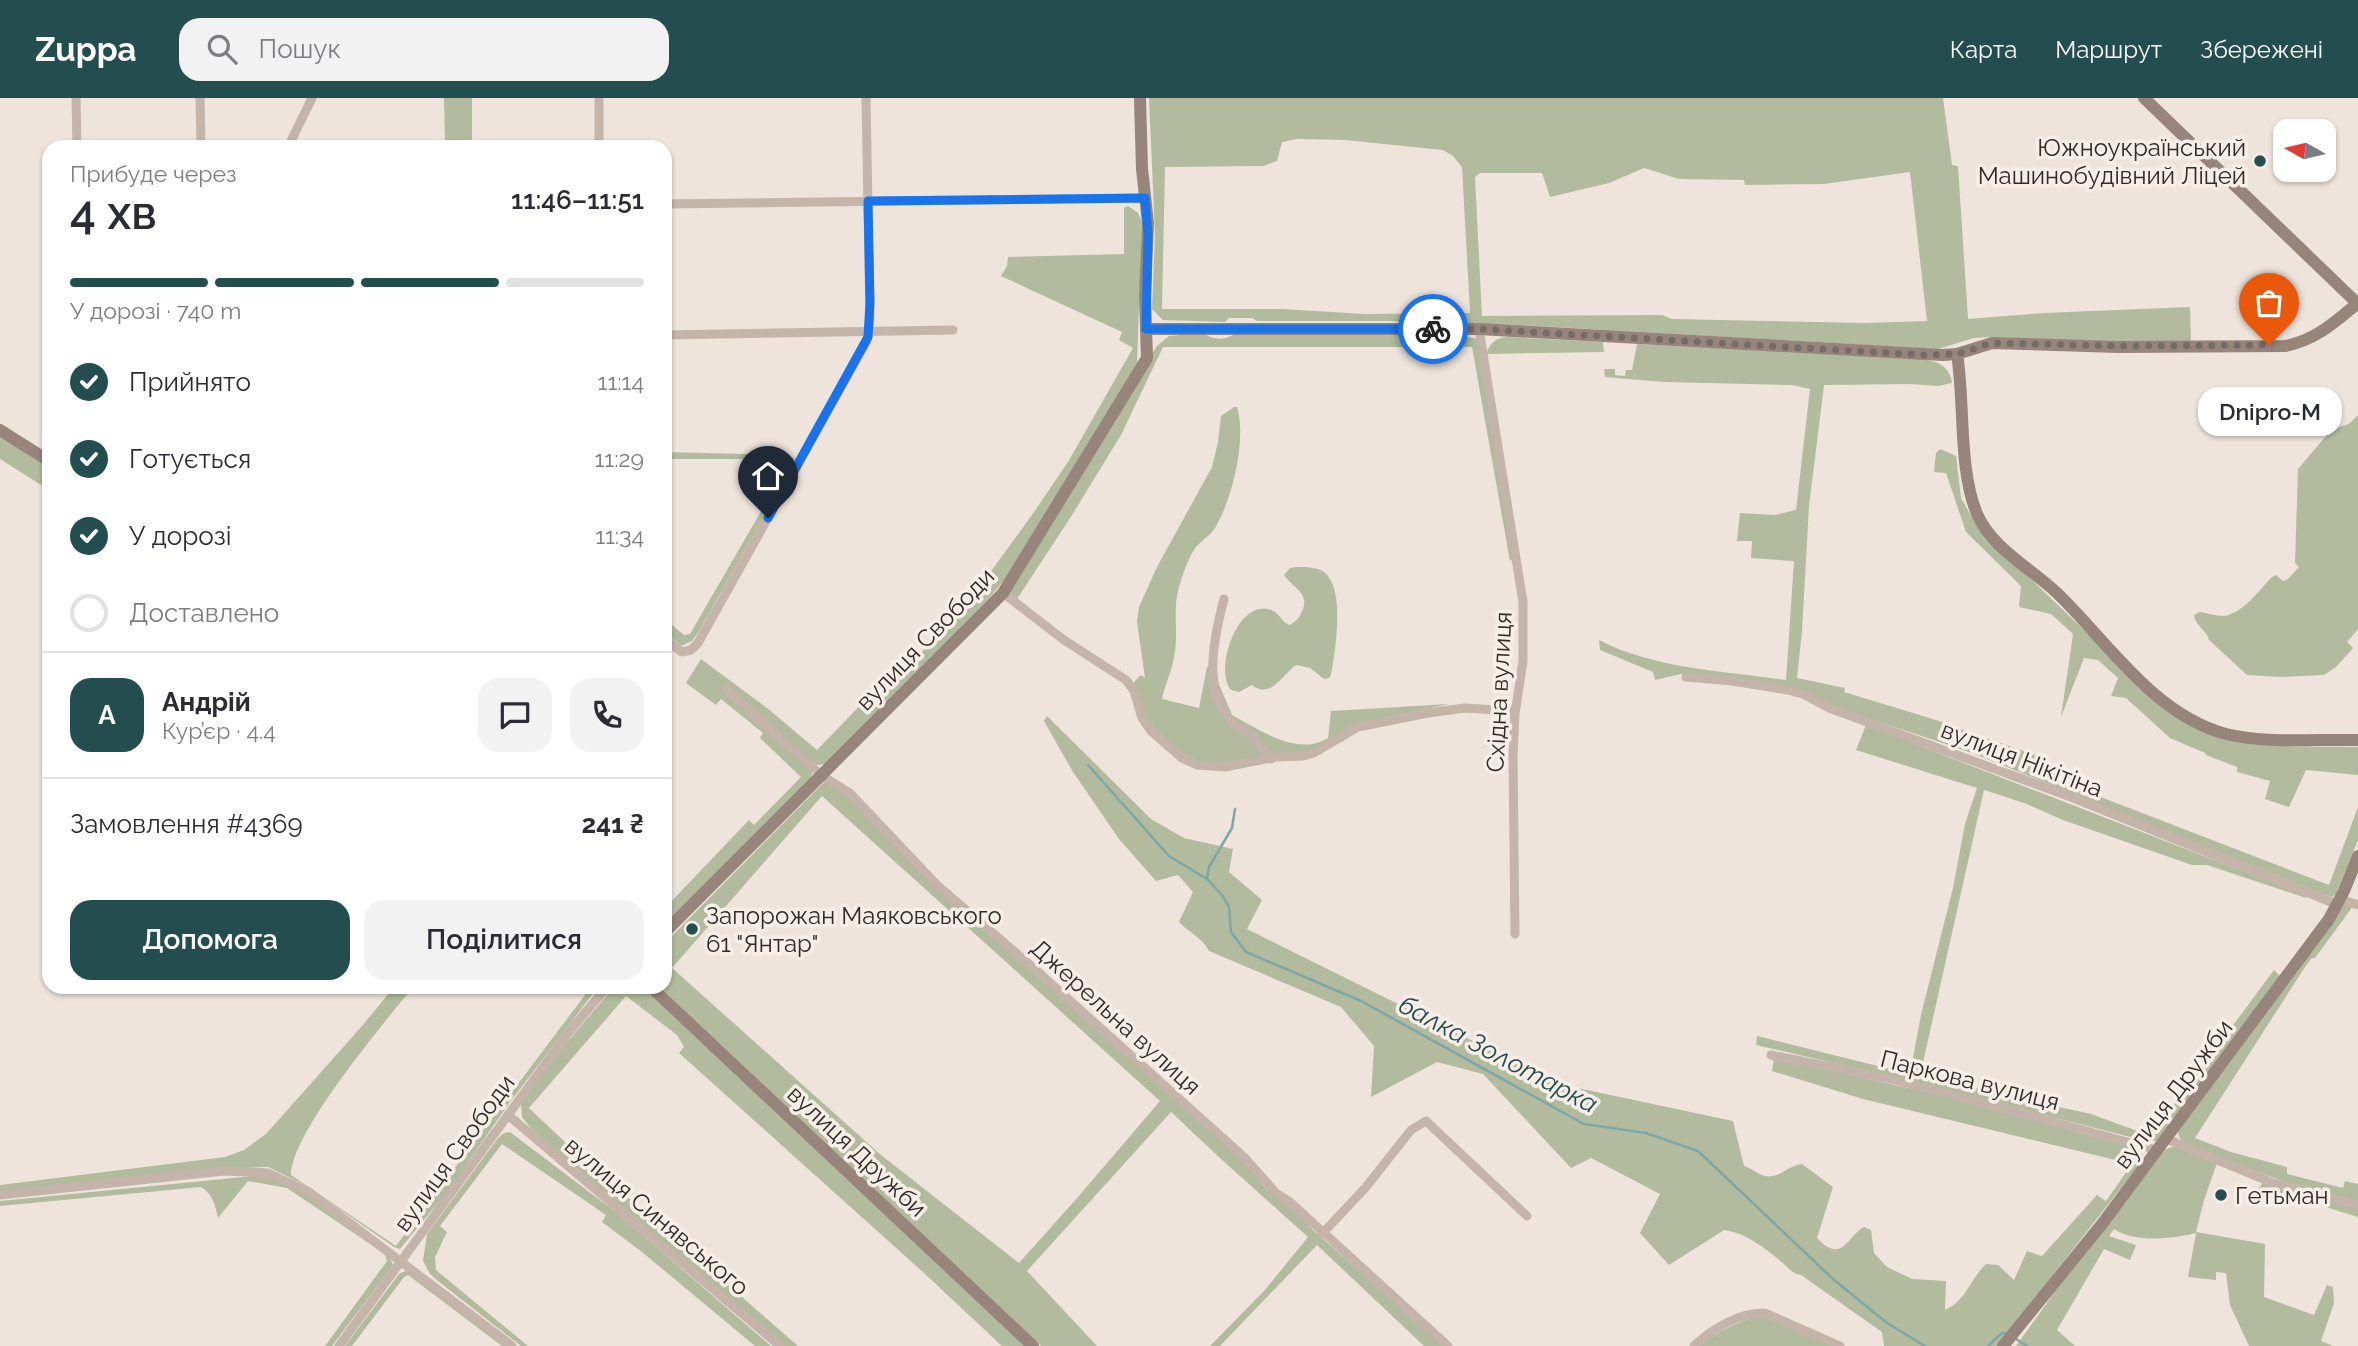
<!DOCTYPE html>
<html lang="uk">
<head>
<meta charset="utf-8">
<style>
  :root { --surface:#fff; --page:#f2f2f3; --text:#2b2b33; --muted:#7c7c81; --line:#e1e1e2; --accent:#234d4e }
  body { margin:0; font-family:Raleway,sans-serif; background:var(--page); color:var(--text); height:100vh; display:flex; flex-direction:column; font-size:26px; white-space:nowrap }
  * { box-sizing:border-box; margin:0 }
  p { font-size:23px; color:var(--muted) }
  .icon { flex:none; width:38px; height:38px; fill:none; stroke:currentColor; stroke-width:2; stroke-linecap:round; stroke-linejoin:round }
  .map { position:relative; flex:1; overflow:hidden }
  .drawer { position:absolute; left:42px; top:42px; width:630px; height:854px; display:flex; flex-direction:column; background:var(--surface); border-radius:21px; box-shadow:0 2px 5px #0004 }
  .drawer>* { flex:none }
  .needle { width:46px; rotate:278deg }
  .tools { position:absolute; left:2273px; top:21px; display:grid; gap:14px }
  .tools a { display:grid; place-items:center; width:63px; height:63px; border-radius:14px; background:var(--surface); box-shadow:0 2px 5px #0004; font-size:35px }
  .pin { position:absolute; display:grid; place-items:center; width:60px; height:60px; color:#fff; margin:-72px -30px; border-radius:50% 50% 50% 0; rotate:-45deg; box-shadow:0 0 7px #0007 }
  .pin .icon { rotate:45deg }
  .courier { position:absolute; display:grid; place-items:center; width:70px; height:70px; margin:-35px; border:5px solid #1a73e8; border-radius:50%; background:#fff; color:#222; box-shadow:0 2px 9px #0007 }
  .bubble { position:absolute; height:49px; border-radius:21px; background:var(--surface); box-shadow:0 2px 5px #0004; font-size:23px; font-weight:600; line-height:49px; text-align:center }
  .headline em { font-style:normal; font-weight:600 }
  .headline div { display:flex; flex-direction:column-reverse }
  .headline { display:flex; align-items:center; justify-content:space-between; height:119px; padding:0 28px }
  h1 { font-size:46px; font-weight:600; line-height:52px }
  .bar { display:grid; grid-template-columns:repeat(4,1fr); gap:10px 7px; align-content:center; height:84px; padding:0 28px }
  .bar i { height:9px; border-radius:5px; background:var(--line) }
  .bar .selected { background:var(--accent) }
  .bar p { grid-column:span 4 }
  .line { display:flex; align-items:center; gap:18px; padding:0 28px; border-top:2px solid var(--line) }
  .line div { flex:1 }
  .round { display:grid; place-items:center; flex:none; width:74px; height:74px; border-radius:21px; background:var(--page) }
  ol { padding:0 28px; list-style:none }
  li { display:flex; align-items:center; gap:21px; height:77px }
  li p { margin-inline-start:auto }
  li .icon { padding:7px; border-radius:50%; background:var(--accent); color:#fff; stroke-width:4 }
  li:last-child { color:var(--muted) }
  li i { width:38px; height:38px; border:4px solid var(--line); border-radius:50% }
  .button { display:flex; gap:14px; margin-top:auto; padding:14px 28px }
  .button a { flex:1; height:80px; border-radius:21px; background:var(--accent); color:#fff; font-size:28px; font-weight:600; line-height:80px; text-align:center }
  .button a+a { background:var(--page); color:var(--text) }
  header { display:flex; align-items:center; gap:42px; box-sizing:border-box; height:98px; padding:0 35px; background:var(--accent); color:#fff }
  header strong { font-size:33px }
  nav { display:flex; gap:38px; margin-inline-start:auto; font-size:24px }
  .search { width:490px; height:63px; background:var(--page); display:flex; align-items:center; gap:18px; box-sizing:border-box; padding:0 24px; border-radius:21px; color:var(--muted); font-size:26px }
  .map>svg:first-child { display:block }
</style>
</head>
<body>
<header>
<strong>Zuppa</strong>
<div class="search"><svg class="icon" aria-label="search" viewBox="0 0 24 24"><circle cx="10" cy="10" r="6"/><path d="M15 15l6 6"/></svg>Пошук</div>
<nav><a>Карта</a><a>Маршрут</a><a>Збережені</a></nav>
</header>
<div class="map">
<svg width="2358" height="1248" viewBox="0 0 2358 1248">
  <rect width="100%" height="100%" fill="#eee4db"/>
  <!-- green -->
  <g fill="#b2bb9d" fill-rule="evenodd">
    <polygon points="444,0 472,0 472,45 445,46"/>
    <path d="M1149,0H1943L1952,67L1958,68L1968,221L2044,215L2190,209L2191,243L2105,246L1992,239L1974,240L1938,251L1521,227L1388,223H1257L1252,220H1229L1225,224L1163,222L1152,211L1155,136ZM1297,41L1345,42L1443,52L1453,58L1462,69L1470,215L1365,216L1282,211H1162L1165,69L1263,68L1277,63L1282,44ZM1644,70L1679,81L1744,82L1745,87L1824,86L1910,74L1927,223L1865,225L1672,221L1662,217L1482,218L1475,79L1480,75H1542L1550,99L1609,85Z"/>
    <polygon points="1128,108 1138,115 1142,124 1137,265 1005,481 990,499 825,666 817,667 807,660 725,596 813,672 811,681 665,831 665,810 749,722 754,727 801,679 760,640 763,635 721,601 716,607 686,585 701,561 767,610 817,652 910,556 915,561 966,508 1034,414 1068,364 1133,250 1119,242 1122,234 1001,178 1007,168 1008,159 1124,156 1124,110"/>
    <path d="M1203,235C1213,242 1226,243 1236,235L1457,237L1478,241L1481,246L1483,282L1515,459L1510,463L1472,249H1163L1121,337L1072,417L1017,501L1009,494L1157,248L1169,238Z"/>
    <path d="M1507,239L1603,244L1604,254L1486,256C1491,244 1495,240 1507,239Z"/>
    <path d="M1637,246L1919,261C1935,262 1950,267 1952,285L1938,288L1910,286L1824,287L1809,408L1802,533L1797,580L1845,590L1844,594L1936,622L2046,661L2041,676L2329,787L2358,709V742L2336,796L2332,799L2325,797L1972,655L1844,612L1797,591L1681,576L1655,582L1653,574L1600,552L1599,542C1655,571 1724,573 1786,582L1794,463L1751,460L1752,443H1737L1740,415L1775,417L1796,412L1810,291L1792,287L1664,284L1605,279L1604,271H1615V277L1625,278L1626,272H1632Z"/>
    <path d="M1234,309H1237C1247,341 1232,402 1215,430C1210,438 1202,442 1196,449C1188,460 1183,476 1179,489C1172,513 1179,536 1174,559C1172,573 1165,586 1162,601L1199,610L1207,569L1216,566L1218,584L1232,617C1260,632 1297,659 1328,640L1331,613L1449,606L1364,624L1310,653L1215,666L1201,665L1173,650L1146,621L1134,584L1141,577L1145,580L1137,524L1139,509L1157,469L1212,369L1218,344L1221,318Z"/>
    <path d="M2358,317V531L2347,544L2353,550L2336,569L2324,577L2280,579L2247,577L2209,542C2207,532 2195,528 2194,517L2200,514C2208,515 2215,518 2223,518C2243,516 2259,492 2272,479L2276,477L2283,483L2288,481L2299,469L2295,465L2298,371L2331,332L2349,326Z"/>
    <polygon points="0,338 49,369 49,392 0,361"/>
    <path d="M1940,351L1956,358L1961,400L1978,430L2170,615C2182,623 2194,631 2208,636C2249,651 2313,648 2358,649V677L2306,672L2289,709L2265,701L2270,683L2237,674V669L2206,657L2205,655L2170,640L2126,600L2111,598L2118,580L2098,562L2084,560L2061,619L2073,536L2051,516L2019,509L2021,488L1966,434L1946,375L1934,374L1936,355Z"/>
    <polygon points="665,354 787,357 794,360 794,365 698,535 692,543 681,548 665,535 665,521 684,537 690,536 789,365 785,361 665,361"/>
    <path d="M1297,469C1307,469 1316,469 1324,474C1346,491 1335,553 1331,577L1329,580L1324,581L1310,570L1296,567C1282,577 1270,602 1252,587L1239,594L1231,592C1214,573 1236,504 1268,511C1280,514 1280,523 1289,527C1295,524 1298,522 1301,515C1312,496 1293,490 1284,477L1290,470Z"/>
    <path d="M1047,618L1151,721L1184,740L1233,751L1229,774L1262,802L1247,831L1497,955L1568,988L1733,1023L1744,1068C1752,1070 1757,1076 1765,1078C1780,1081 1788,1067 1802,1066L1833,1089L1817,1140C1843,1167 1847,1138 1864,1129L1871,1132L1874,1155L1887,1169L1912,1181L1946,1183L1945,1212C1965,1204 1971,1180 1986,1166L1998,1167L2014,1182L2027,1153L2042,1158L2097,1097L2106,1103L2132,1066L1863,1001L1772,973L1774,960L1936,996L2135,1049L2142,1054L2143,1062L1997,1248H1884L1882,1234L1801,1177L1794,1175C1776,1159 1750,1135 1724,1132L1669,1167L1640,1135L1660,1096L1591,1060L1571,1070L1483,976L1437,964L1371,999L1374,948L1341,909L1209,853C1203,840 1189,835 1179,824L1193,794L1178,777L1156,783L1119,741L1073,674L1044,623Z"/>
    <polygon points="1866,627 2307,798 2306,800 2207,767 2192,767 2063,722 2024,705 1984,692 1920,978 2091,1016 2151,1038 2274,872 2281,879 2161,1040 2156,1043 2146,1043 1911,983 1756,947 1757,938 1910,976 1921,917 1953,790 1965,726 1977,690 1856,652"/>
    <path d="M826,682L840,691L1009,851L1239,1057L1266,1091L1290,1107L1313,1132L1444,1248H1424L1317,1147L1220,1248H1210L1265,1192L1308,1139L1221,1061L1171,1014L1027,1173L1097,1248H1041L660,889H665V845ZM822,698L1160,1003L1078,1099L1019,1165L881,1057L672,870Z"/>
    <path d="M2343,805L2352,807L2351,811L2315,860H2312L2305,869L2195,1040L2231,1054L2287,1069V1076L2343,1090L2345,1083L2358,1086V1103L2285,1084L2191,1049C2183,1045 2178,1041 2178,1031Z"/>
    <path d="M394,889H413C384,925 291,1035 291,1077L396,1148L591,889H598L510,1004L447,1094L400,1151L394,1149L305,1087L268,1069L210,1071L0,1095V1087L225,1059L244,1052L266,1036L362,928Z"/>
    <polygon points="614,889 645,889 1028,1248 1002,1248 924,1175 679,955 684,949 677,937 626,898 529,1010 567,1046 798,1248 784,1248 534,1034 522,1019 521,1005 567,944"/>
    <polygon points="510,1034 617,1115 771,1248 755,1248 642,1154 602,1124 606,1117 502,1046 440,1128 447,1134 435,1159 436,1172 528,1248 521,1248 438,1183 430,1176 423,1163 427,1136 498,1040 504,1035"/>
    <path d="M2175,1048L2217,1065L2204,1102L2196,1134L2265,1146L2264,1199L2314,1217L2327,1187L2333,1189L2334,1205L2321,1243L2333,1248H2249L2230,1207L2226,1175L2216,1174V1182L2188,1179L2196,1135C2171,1141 2135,1145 2114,1131L2109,1138L2136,1147L2130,1162L2104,1151L2057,1232L2075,1248H2016L2064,1181L2163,1052Z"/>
    <path d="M263,1077L305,1096L387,1153L393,1167L332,1248H325L387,1163L385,1156L287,1090L248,1083L218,1120C215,1107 213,1096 201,1089L0,1108V1103Z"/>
    <polygon points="2263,1085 2358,1111 2358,1119 2286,1097 2258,1091"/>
    <polygon points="405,1173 410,1174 505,1248 502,1248 408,1177 404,1179 352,1248 345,1248 399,1176"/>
    <path d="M1761,1217L1834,1248H1700C1719,1232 1738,1224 1761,1217Z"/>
  </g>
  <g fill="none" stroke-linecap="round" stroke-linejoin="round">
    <!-- stream -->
    <g stroke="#7ea7a7" stroke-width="2.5">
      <polyline points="1088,667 1169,758 1207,781 1222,797 1229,809 1231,834 1246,854 1361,903 1584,1026 1646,1035 1698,1053 1833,1181 1887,1225 1925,1248"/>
      <polyline points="1207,781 1209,769 1232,730 1235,711"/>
      <polyline points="2016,1241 2027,1248"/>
      <polyline points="1988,1248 2002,1235 2008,1236"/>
    </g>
    <!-- street -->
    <g stroke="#c4b4a9" stroke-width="9">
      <polyline points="76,0 77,49"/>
      <polyline points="200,0 201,49"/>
      <polyline points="599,0 599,49"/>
      <polyline points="288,49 312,0"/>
      <polyline points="665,106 1145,100"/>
      <polyline points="1479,231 1523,504 1523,563 1515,616 1513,658 1515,836"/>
      <polyline points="665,237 953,232"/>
      <polyline points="1003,495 1064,542 1126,582 1134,593 1142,620 1151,633 1182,660 1197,667 1225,669 1276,659 1303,658 1314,655 1358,629 1428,615 1464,610 1515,613"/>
      <path d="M1224,501C1214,539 1202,591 1231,624C1236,629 1244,631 1250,636C1258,642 1263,653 1271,661"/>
      <polyline points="665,542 682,554 691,552 698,545 867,243 870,220 866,0"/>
      <polyline points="1686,579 1732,583 1788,592 1803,596 1829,610 2071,699 2338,807"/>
      <polyline points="726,591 821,677 850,695 938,788 1037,873 1244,1059 1276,1095 1290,1104 1448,1248"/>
      <polyline points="2340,801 2358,807"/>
      <polyline points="1771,957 1896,982 2157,1052"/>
      <polyline points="508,1017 780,1248"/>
      <polyline points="2167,1041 2273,1085 2358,1107"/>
      <polyline points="0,1097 224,1073 268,1075 309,1094 512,1248"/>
      <polyline points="1322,1136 1366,1089 1411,1032 1426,1023 1527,1118"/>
      <polyline points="339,1248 568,935 607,889"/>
      <path d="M1694,1248C1712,1231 1740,1214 1765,1215L1840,1248"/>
    </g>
    <!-- secondary -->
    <g stroke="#97847b" stroke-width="12">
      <polyline points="2144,0 2358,206"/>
      <path d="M1146,231H1479L1943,257L1957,256L1992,245L2119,249L2285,248C2316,242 2335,224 2358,205"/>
      <path d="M1957,256C1965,304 1958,374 1978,418C1993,451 2032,471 2057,495C2108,544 2154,617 2226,636C2268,646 2315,641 2358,642"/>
      <polyline points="0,332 49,363"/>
      <polyline points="665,834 1003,495 1147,260 1145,198 1148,125 1142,71 1140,0"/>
      <polyline points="651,889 1033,1248"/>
      <polyline points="2003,1248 2102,1126 2329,821 2344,793 2358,758"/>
    </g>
  </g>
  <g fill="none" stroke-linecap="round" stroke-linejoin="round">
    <!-- done -->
    <polyline stroke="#746c67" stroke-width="7" stroke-dasharray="0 12.6" points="1433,231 1479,231 1924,257 1957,256 1992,245 2119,248 2269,247"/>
    <!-- route -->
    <polyline stroke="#1a73e8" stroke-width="9" points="768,420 868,239 870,205 868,103 1145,100 1148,136 1146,231 1433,231"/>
  </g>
  <!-- markers -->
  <g fill="#234d4e" stroke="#f6eee7" stroke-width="2.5">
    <circle cx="2260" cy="63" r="7"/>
    <circle cx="692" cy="831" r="7"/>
    <circle cx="2221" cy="1097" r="7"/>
  </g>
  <g text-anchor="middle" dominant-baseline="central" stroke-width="7" stroke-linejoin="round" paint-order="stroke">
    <!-- poi labels -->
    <g font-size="24" fill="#322b28" stroke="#f6eee7" text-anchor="start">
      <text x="2246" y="49" text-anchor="end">Южноукраїнський<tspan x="2246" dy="28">Машинобудівний Ліцей</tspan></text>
      <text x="706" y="817">Запорожан Маяковського<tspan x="706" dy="28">61 "Янтар"</tspan></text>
      <text x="2235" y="1097">Гетьман</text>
    </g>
    <!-- street labels -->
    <g font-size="24" fill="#322b28" stroke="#f6eee7">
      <text transform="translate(925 541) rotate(-46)">вулиця Свободи</text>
      <text transform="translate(1499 594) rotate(-87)">Східна вулиця</text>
      <text transform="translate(2022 661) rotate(21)">вулиця Нікітіна</text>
      <text transform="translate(1116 919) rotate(42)">Джерельна вулиця</text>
      <text transform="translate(1970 982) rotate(14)">Паркова вулиця</text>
      <text transform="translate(2173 996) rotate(-53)">вулиця Дружби</text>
      <text transform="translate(857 1053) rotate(43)">вулиця Дружби</text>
      <text transform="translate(454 1055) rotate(-54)">вулиця Свободи</text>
      <text transform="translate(657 1118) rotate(40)">вулиця Синявського</text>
    </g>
    <!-- water labels -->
    <g font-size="26" font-style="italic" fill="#234d4e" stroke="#f6eee7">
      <text transform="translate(1498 956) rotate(28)">балка Золотарка</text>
    </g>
  </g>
</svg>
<div class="tools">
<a><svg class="needle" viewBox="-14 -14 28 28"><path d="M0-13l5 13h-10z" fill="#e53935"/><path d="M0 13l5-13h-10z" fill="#7c7c81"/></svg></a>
</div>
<div class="pin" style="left:2269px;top:247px;background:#ea580c"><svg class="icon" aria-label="bag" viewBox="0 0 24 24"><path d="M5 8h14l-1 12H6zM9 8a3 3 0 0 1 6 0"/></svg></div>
<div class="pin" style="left:768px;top:420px;background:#1f2937"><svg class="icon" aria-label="home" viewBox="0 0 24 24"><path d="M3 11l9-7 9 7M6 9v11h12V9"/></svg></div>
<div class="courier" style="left:1433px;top:231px"><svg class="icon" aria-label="bike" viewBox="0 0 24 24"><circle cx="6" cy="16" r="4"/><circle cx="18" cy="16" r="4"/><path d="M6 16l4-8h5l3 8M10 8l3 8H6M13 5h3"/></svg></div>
<div class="bubble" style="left:2198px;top:289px;width:144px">Dnipro-M</div>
<section class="drawer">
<div class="headline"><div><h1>4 хв</h1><p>Прибуде через</p></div><em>11:46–11:51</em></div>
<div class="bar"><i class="selected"></i><i class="selected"></i><i class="selected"></i><i></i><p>У дорозі · 740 m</p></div>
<ol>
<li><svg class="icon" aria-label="check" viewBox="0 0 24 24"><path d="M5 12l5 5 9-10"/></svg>Прийнято<p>11:14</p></li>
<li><svg class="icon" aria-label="check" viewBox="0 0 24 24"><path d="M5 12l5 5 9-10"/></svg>Готується<p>11:29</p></li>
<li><svg class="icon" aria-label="check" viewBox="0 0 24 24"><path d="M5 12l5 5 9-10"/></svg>У дорозі<p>11:34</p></li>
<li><i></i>Доставлено</li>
</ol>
<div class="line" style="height:126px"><b class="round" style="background:var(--accent);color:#fff">А</b><div><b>Андрій</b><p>Кур’єр · 4.4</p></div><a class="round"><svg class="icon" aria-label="chat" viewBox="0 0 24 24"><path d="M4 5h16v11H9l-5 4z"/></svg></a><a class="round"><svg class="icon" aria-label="phone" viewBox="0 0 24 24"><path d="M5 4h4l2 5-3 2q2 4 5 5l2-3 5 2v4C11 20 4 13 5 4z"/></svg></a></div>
<div class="line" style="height:91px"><div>Замовлення #4369</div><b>241 ₴</b></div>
<div class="button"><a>Допомога</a><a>Поділитися</a></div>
</section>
</div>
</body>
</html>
